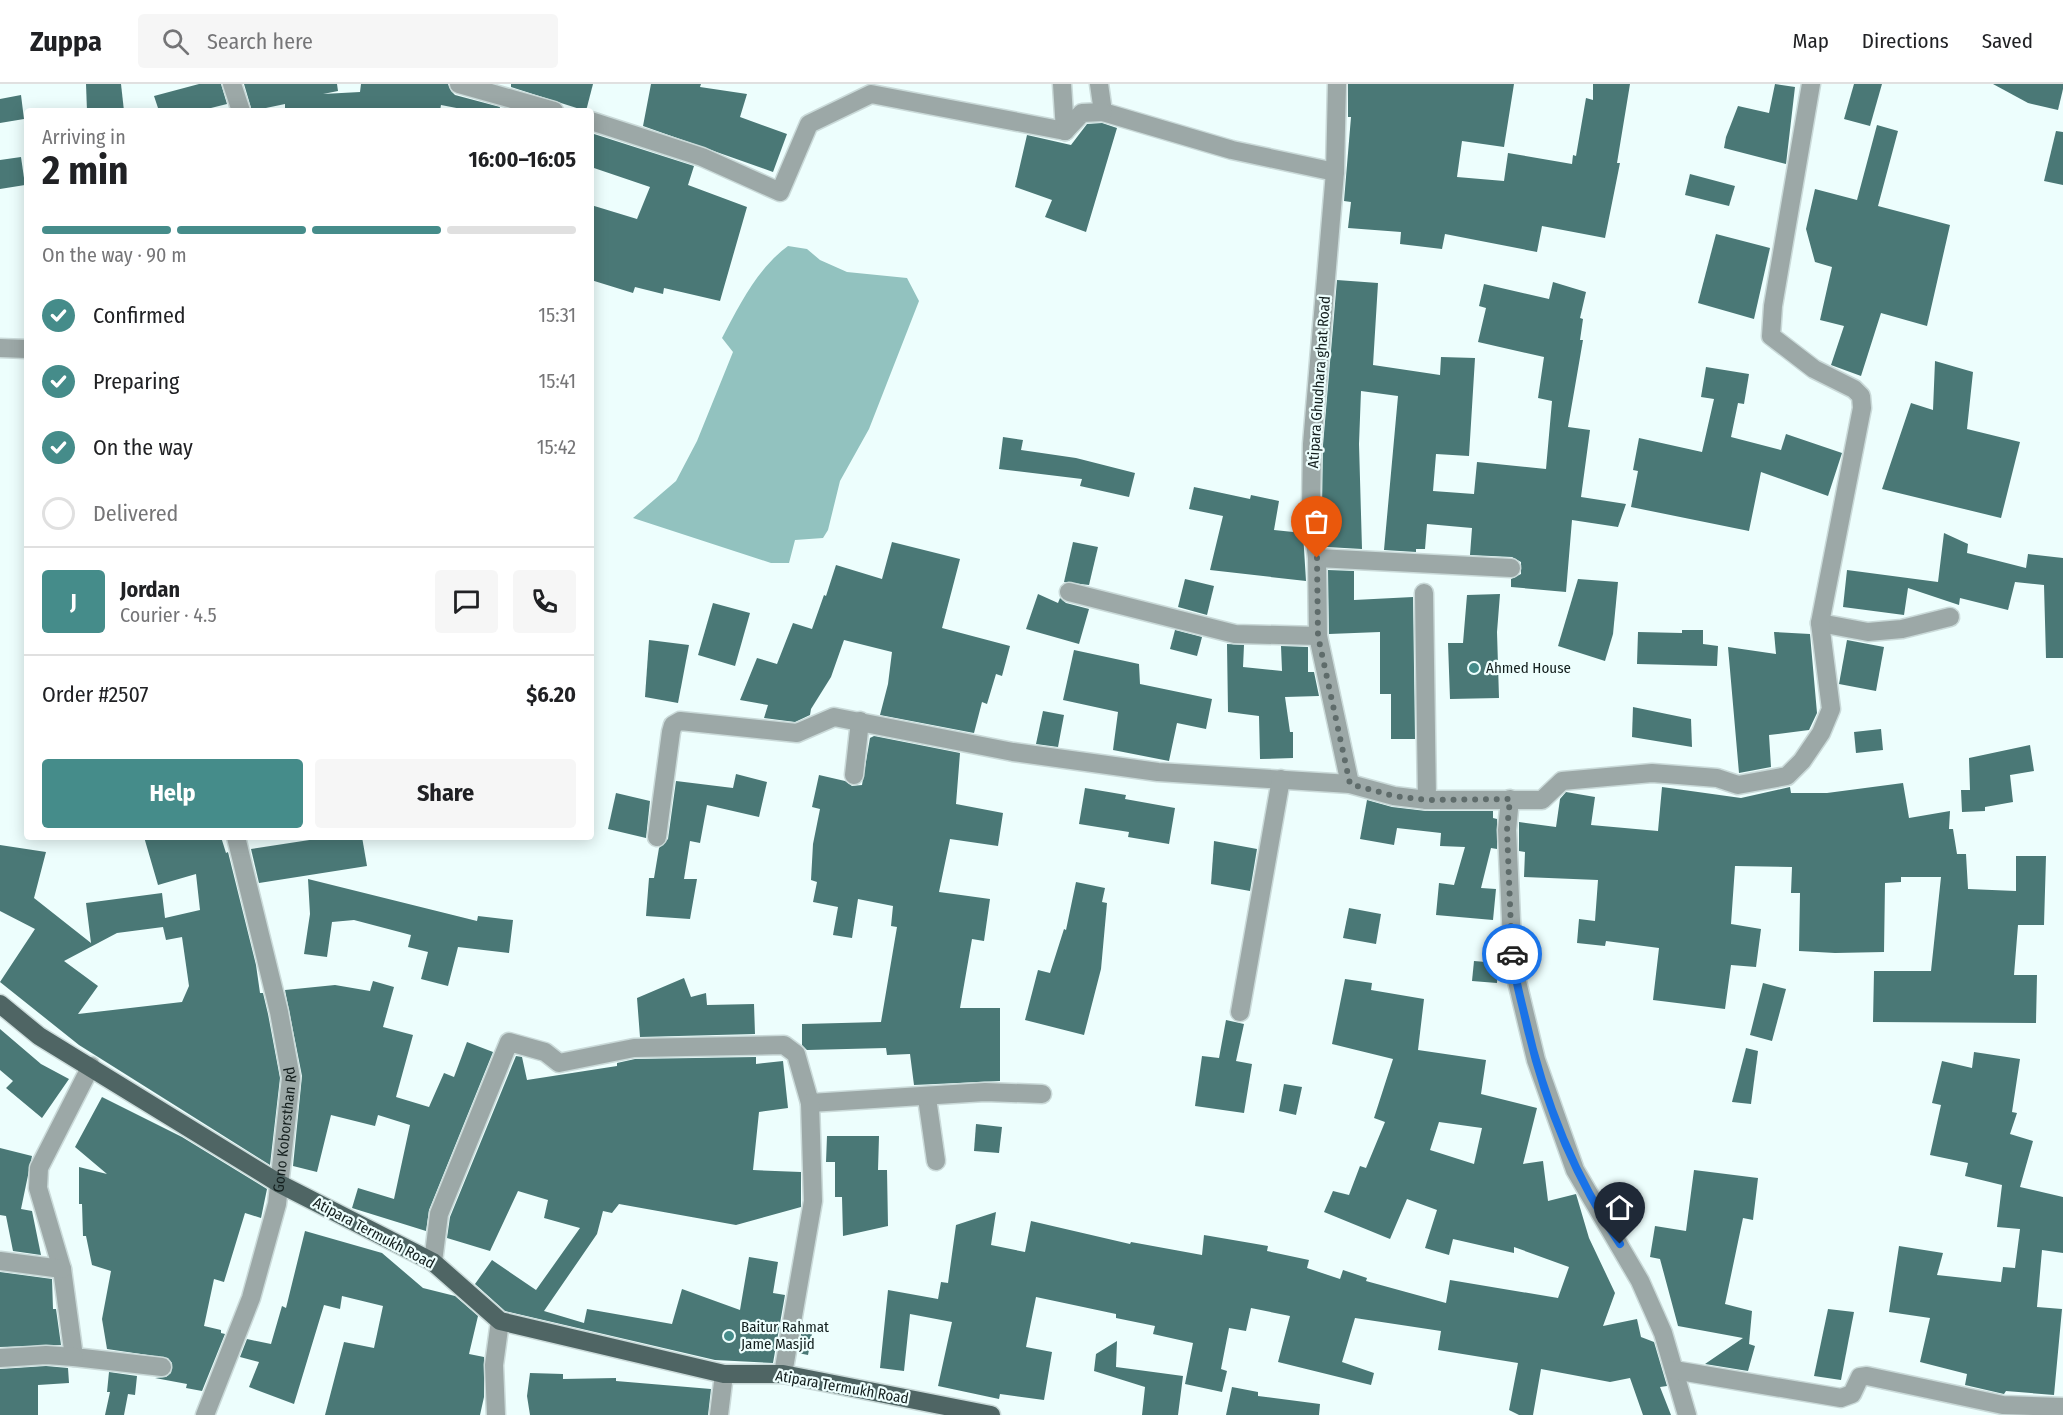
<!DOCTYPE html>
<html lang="en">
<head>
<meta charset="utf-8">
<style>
  :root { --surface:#fff; --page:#f6f6f6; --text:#202124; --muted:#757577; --line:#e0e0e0; --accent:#458c8a }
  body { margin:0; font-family:"Fira Sans Condensed",sans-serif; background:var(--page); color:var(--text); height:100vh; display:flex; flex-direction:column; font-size:22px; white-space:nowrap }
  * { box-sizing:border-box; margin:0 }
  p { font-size:20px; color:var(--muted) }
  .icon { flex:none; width:33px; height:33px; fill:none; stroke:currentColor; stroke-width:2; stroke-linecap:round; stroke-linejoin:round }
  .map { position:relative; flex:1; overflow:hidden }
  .drawer { position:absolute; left:24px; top:24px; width:570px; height:732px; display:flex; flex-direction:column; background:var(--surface); border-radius:6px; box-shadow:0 3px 15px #0003 }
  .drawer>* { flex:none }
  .pin { position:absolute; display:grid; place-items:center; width:51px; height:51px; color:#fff; margin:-62px -26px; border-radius:50% 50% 50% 0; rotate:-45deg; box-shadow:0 0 6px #0007 }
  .pin .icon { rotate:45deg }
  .courier { position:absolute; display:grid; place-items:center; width:60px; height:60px; margin:-30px; border:4px solid #1a73e8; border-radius:50%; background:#fff; color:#222; box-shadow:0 2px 8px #0007 }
  .summary em { font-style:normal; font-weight:700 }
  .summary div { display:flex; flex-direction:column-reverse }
  .summary { display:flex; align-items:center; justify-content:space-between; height:102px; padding:0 18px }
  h1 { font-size:39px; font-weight:700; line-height:45px }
  .bar { display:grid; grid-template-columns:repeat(4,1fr); gap:9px 6px; align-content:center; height:72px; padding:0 18px }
  .bar i { height:8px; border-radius:4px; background:var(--line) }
  .bar .active { background:var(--accent) }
  .bar p { grid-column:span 4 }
  .line { display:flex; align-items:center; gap:15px; padding:0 18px; border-top:2px solid var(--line) }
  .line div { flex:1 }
  .round { display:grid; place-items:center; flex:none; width:63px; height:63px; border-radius:6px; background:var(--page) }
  ol { padding:0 18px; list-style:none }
  li { display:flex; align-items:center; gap:18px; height:66px }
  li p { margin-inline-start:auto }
  li .icon { padding:6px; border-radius:50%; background:var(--accent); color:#fff; stroke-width:4 }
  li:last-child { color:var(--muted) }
  li i { width:33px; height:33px; border:3px solid var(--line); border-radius:50% }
  .primary-button { display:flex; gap:12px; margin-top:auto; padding:12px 18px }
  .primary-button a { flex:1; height:69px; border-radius:6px; background:var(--accent); color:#fff; font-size:24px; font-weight:700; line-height:69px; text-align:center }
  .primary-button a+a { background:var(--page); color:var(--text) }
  header { display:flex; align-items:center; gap:36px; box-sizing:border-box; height:84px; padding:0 30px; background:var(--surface); border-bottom:2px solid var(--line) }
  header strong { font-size:28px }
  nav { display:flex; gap:33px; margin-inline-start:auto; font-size:21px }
  .search { width:420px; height:54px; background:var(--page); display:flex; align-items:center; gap:15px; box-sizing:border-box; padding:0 21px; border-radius:6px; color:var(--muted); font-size:22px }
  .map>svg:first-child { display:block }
</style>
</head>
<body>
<header>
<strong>Zuppa</strong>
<div class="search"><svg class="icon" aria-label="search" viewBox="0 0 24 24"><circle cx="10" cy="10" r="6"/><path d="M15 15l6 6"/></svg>Search here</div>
<nav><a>Map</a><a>Directions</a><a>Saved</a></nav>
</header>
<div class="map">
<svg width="2063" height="1331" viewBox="0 0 2063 1331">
  <rect width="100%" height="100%" fill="#edfefd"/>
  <!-- water -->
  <path fill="#92c2bf" d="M788,162L807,165L820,176L847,188L907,194L919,217L869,345L840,397L828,446L823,454L795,456L789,479H771L633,434L676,397L697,357L733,268L722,254C740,220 757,185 788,162Z"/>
  <!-- building -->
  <g fill="#4a7876" fill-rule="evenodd">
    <polygon points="86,0 121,0 124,27 87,27"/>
    <polygon points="199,0 221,0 227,20 199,27 159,27 154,12"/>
    <polygon points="244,0 337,0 338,7 323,10 360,8 361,0 448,0 451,7 455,11 500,23 499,27 472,27 441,21 440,27 285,27 285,20 252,27"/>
    <polygon points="511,0 593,0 586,27 511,3"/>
    <polygon points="651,0 701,0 700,3 747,10 740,33 787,50 773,88 643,42"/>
    <polygon points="1348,0 1514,0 1504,63 1462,57 1457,93 1504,97 1508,69 1572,80 1573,71 1576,72 1586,14 1593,16 1593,0 1630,0 1617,79 1620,79 1605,154 1542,142 1537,168 1445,150 1442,165 1400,160 1401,148 1348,144 1351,118 1344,117 1351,33 1348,33"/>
    <polygon points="1775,0 1795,3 1786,80 1724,64 1726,53 1738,22 1769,29"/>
    <polygon points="1854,0 1882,0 1870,42 1844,35"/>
    <polygon points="1993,0 2063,0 2063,5 2058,26 2028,19"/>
    <polygon points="21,11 24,35 0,39 0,15"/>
    <polygon points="1102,39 1117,44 1086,148 1045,133 1052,116 1015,103 1027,51 1071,61 1087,40"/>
    <polygon points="1877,41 1898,47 1878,122 1950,141 1927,242 1881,229 1861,292 1831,281 1844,242 1820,236 1832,183 1815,178 1806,145 1815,105 1857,116"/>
    <polygon points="2056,47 2063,48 2063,101 2044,97"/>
    <polygon points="594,50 694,82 688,101 747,123 720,217 664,204 663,210 635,203 633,209 591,196 591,121 637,135 650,103 591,83 591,59"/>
    <polygon points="21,73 25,101 0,105 0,76"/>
    <polygon points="1690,90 1735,102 1729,122 1685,111"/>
    <polygon points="1716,150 1770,164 1754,235 1698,219"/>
    <polygon points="1337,196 1378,199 1373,281 1440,291 1441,273 1475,274 1469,372 1436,370 1433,407 1474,410 1477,378 1546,385 1552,317 1538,314 1544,273 1478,258 1486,224 1479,222 1484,200 1549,215 1553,198 1586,208 1580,234 1583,235 1580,256 1583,256 1568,343 1590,346 1581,413 1626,420 1618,443 1572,436 1566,508 1511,503 1511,495 1521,490 1521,478 1512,473 1470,471 1472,444 1427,440 1425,465 1416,465 1416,468 1384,466 1398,312 1361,307 1359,360 1362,465 1327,463 1322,424 1323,361"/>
    <polygon points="1935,277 1973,288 1967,345 2020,358 2001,434 1882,405 1911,319 1933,326"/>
    <polygon points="1706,283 1749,290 1744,320 1738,319 1731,353 1781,366 1786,350 1842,369 1828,412 1761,388 1749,447 1631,423 1638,387 1633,386 1639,354 1702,368 1714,315 1701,313"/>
    <polygon points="1003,353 1023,356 1021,366 1076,374 1135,389 1129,413 1080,402 1082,395 999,385"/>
    <polygon points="1194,403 1250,415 1251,411 1279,417 1274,446 1303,449 1306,497 1210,486 1223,432 1189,425"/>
    <polygon points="1944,449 1968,460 1967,469 2026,484 2028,470 2063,474 2063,574 2046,574 2044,501 2015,498 2008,526 1960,514 1959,521 1908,504 1904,531 1843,523 1847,486 1938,498"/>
    <polygon points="892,458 960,475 942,544 1010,562 1002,592 996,590 987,620 982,618 974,649 880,631 888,600 892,568 844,556 831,593 811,625 810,631 795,638 764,634 768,621 740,616 757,574 777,580 793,539 812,545 824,511 826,512 836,481 882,495"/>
    <polygon points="1073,458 1098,463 1089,501 1064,498"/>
    <polygon points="1328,486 1354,487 1354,516 1413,513 1415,655 1391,655 1391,610 1380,610 1380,548 1329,550"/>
    <polygon points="1185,495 1214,502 1207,531 1178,523"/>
    <polygon points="1578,495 1618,498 1613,550 1605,577 1558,562"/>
    <polygon points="1038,510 1058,519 1060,514 1066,519 1089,525 1079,560 1026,545"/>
    <polygon points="1500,510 1497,548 1499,614 1450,615 1448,559 1463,559 1467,511"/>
    <polygon points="713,519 750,529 735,582 698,571"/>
    <polygon points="1175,546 1202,553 1197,572 1170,565"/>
    <polygon points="1682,546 1703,546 1703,560 1718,562 1717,582 1637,580 1638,548 1682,549"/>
    <polygon points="1774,548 1810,550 1817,629 1809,646 1769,651 1771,683 1739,689 1728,563 1776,570"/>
    <polygon points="649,556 689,561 678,619 645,613"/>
    <polygon points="1847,556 1884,563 1876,607 1839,600"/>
    <polygon points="1227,560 1244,561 1243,583 1282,587 1281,562 1308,563 1308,588 1314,588 1319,612 1285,613 1290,648 1293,648 1293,674 1260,675 1259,632 1228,628"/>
    <polygon points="1074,566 1139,580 1140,600 1212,615 1206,645 1177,639 1169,677 1113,666 1118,628 1063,616"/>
    <polygon points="1633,623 1691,635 1692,663 1632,653"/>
    <polygon points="1043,627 1064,631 1058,663 1036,660"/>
    <polygon points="1881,645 1883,666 1856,669 1854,648"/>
    <polygon points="874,652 960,669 956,720 1003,729 998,762 950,755 939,808 990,815 984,857 972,855 960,924 1000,924 1000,997 914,1001 910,970 887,971 886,964 807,966 802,961 802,940 881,938 897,843 891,842 893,822 858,815 852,854 833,851 838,823 813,818 817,798 811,796 813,760 820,725 812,723 819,691 845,697 852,702 862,701 870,654"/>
    <polygon points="2030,661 2034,687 2010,691 2013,718 1985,723 1985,727 1962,728 1961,706 1970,706 1969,674"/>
    <polygon points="736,690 767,698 759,733 707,721 700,759 690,757 684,795 697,795 690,835 646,832 649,794 654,794 659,764 668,755 676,697 733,704"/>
    <polygon points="1903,699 1909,734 1950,727 1949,745 1953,745 1957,770 1966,770 1968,805 2016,807 2016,772 2046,772 2044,841 2018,841 2014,891 2037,891 2036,939 1873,938 1874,887 1931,887 1941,793 1901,793 1901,798 1885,799 1884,868 1835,869 1799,867 1800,809 1791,809 1792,783 1735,782 1731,840 1761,845 1756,883 1731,881 1725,925 1653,916 1659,864 1606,857 1605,862 1577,859 1579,835 1595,837 1598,796 1524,793 1525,768 1519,767 1519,738 1556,743 1560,715 1566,708 1595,713 1591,741 1658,747 1662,703 1741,714 1790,703 1791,709 1827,709"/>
    <polygon points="1085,704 1126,711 1125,715 1175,724 1169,760 1128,753 1129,748 1079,740"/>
    <polygon points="616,709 650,717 646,754 608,745"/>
    <polygon points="1367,716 1392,723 1426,727 1493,727 1493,734 1497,735 1497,765 1491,764 1481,804 1496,805 1493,836 1436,831 1439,799 1454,801 1465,763 1440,762 1441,749 1397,744 1394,761 1360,755"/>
    <path d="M144,753H221L226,769L228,768L256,881L260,909H263L268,930L280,994L270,1081L79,961L0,898L35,845L0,827V761L46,768L34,814L91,859L86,819L162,809L165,834L200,826L196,790L158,801ZM163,843L166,856L182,853L189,902L182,918L78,930L98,902L64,877L117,849Z"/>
    <polygon points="329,753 362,753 367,782 259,799 251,765"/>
    <polygon points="1214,757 1257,765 1250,807 1211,800"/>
    <polygon points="308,795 477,837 478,832 513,836 509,869 458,863 448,902 421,895 428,868 408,863 411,851 354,836 332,838 327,873 304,870 310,830"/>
    <polygon points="1076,798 1105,804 1102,818 1107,819 1101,885 1084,951 1025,936 1038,886 1050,889 1064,845 1066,846"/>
    <polygon points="1349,824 1381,830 1376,860 1343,854"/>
    <polygon points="1474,877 1498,879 1497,899 1472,897"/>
    <polygon points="684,894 691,913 706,909 707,921 754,920 755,950 640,953 637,914"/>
    <path d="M1345,895L1372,899L1371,906L1424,915L1418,966L1486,976L1481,1010L1537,1024L1523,1080L1543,1077L1548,1117L1576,1110L1589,1154L1615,1209L1603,1242L1637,1235L1641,1253L1654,1258L1667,1302L1660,1303L1671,1331H1643L1630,1294L1610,1298L1541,1285L1533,1331H1519L1509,1326L1518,1279L1438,1266L1441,1247L1355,1234L1342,1278L1374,1289L1371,1301L1278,1278L1290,1232L1251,1224L1246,1247L1229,1244L1221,1285L1227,1287L1222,1308L1185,1300L1193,1259L1153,1250L1155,1242L1116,1234V1230L1036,1213L1026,1263L1052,1268L1044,1316L1000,1310L999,1315L938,1302L952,1238L910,1230L904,1287L880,1284L888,1206L938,1215L941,1198L948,1199L956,1141L996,1128L991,1161L1025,1168L1031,1137L1130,1160L1131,1158L1202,1171L1204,1151L1268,1162L1267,1167L1309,1176L1307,1184L1340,1195L1343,1186L1367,1194L1366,1197L1446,1219L1450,1196L1558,1214L1569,1183L1514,1163V1169L1453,1155L1449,1171L1425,1164L1437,1126L1407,1115L1390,1155L1324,1128L1333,1107L1349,1111L1360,1082L1366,1084L1385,1038L1374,1034L1393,975L1332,960ZM1439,1038L1482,1044L1474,1080L1430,1066Z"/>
    <polygon points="373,897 394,903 383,943 413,951 396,1013 429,1023 444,989 454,993 467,958 493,968 429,1126 426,1147 352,1124 358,1104 394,1115 410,1041 378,1031 375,1042 331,1031 317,1088 293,1082 302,992 285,906 335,901 370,907"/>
    <polygon points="1763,899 1786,905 1772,957 1750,951"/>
    <polygon points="1226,936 1244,940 1236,977 1252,980 1244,1029 1195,1022 1202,972 1219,974"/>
    <polygon points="0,945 41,980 69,995 42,1034 6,1004 13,997 0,986"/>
    <polygon points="1746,964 1758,967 1751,1020 1732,1018"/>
    <polygon points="1974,968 2020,975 2012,1028 2017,1029 2010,1050 2033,1057 2020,1103 2063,1113 2063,1169 2042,1166 2037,1223 2062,1225 2054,1311 2006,1307 2004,1310 1965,1301 1967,1290 1920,1278 1930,1234 1889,1228 1899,1162 1943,1169 1937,1191 2001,1198 2003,1183 2015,1184 2020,1145 1997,1143 2002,1101 1965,1092 1968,1079 1930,1071 1941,1021 1932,1019 1942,977 1972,984"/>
    <polygon points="516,972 522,973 527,996 617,982 617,979 635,975 756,973 756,980 783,977 788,1024 759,1028 753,1086 801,1088 801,1123 736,1141 619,1120 612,1129 603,1127 597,1150 544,1227 584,1239 587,1225 672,1240 682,1205 740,1226 749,1173 778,1178 773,1209 785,1211 773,1279 715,1276 505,1227 475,1200 492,1176 536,1206 580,1144 544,1134 548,1116 518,1107 490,1167 447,1154 450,1133"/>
    <polygon points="1284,1000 1302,1003 1296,1031 1279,1027"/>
    <polygon points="102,1013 182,1053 267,1105 261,1134 245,1129 224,1198 214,1195 204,1242 221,1246 221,1249 225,1250 202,1307 186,1304 187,1300 155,1294 166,1293 171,1289 172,1279 168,1274 107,1265 102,1235 111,1187 92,1181 86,1152 83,1152 82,1120 79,1120 79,1083 107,1090 75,1063"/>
    <polygon points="976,1040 1002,1043 999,1069 974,1067"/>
    <polygon points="827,1052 879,1052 878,1086 887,1086 888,1142 843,1152 842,1113 835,1113 835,1078 826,1078"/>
    <polygon points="0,1064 32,1072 21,1125 32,1127 41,1171 13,1167 6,1132 0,1131"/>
    <polygon points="1694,1086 1758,1094 1753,1136 1743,1134 1725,1220 1752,1227 1749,1260 1755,1262 1748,1287 1705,1280 1743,1254 1678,1242 1660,1175 1650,1173 1655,1142 1686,1147"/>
    <polygon points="305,1147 382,1169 423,1204 455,1212 478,1232 469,1270 484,1273 484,1313 480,1331 325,1331 344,1258 374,1264 383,1222 342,1212 340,1225 324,1221 294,1320 249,1303 259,1278 240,1273 247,1255 271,1260 282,1222 286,1224"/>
    <polygon points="0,1188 52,1195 53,1225 56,1225 61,1261 0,1263"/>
    <polygon points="1828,1225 1854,1228 1841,1296 1814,1292"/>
    <polygon points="803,1238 804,1244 813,1244 808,1271 798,1269"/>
    <polygon points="1117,1257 1116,1283 1183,1292 1178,1331 1142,1331 1145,1303 1094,1287 1096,1270"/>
    <polygon points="46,1282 68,1284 69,1299 38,1301 38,1331 0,1331 0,1285"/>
    <polygon points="109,1288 137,1292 135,1311 128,1310 124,1331 105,1331 110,1308 107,1308"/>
    <polygon points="530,1289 563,1290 563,1295 616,1294 616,1297 711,1305 708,1331 530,1331 527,1312"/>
    <polygon points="1232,1303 1258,1308 1258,1312 1320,1320 1319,1331 1226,1331"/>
  </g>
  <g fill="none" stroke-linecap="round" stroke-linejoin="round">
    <defs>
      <g id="minor">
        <polyline points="232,0 241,27"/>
        <polyline points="459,0 554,27"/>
        <polyline points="1062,0 1065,47"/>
        <polyline points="1099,0 1103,28 1232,66 1335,88"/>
        <polyline points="1337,0 1335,88 1312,360 1311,425 1317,474 1318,552 1350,700"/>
        <polyline points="591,37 702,73 780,108 809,40 871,10 1065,47"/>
        <polyline points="1065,47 1082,29 1103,28"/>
        <polyline points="0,264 27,265"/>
        <polyline points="1317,474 1511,484"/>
        <polyline points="1069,508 1235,550 1318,552"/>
        <polyline points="1424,509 1427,716"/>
        <polyline points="1820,539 1868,548 1902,545 1950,533"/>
        <polyline points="854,691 860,637"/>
        <polyline points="1510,715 1507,746 1513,881 1536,976 1575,1086 1640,1197 1663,1249 1687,1331"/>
        <polyline points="657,753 671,648 673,641 680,637 797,649 834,633 1013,668 1158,688 1350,700 1394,712 1427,716 1542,716 1562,697 1652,689 1717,694 1738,701 1787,692 1802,677 1821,649 1831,625 1820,539 1862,324 1861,312 1854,305 1814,285 1771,252 1773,222 1811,0"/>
        <polyline points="1240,928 1281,695"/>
        <polyline points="91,982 39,1084 38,1104 62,1185 74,1273 162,1283"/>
        <polyline points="927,1014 936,1077"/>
        <polyline points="0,1177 62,1185"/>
        <polyline points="433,1178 439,1130 509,958 545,968 559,979 634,964 784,961 796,970 810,1019 985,1008 1042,1010"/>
        <polyline points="0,1274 46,1271 74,1273"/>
        <polyline points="1674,1286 1841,1314 1852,1310 1860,1293 1867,1292 2003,1321 2063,1323"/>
        <polyline points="783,1290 813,1117 810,1019"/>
        <path id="s1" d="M205,1331L251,1214L277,1120L291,994L279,928L236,753"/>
        <polyline points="496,1331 494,1281 500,1237"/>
        <polyline points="719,1331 724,1290"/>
      </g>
      <polyline id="major" points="0,920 39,952 280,1100 433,1178 500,1237 724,1290 783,1290 991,1331"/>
    </defs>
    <!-- minor casing -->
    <use href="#minor" stroke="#cadad9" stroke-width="21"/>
    <!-- major casing -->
    <use href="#major" stroke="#cadad9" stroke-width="21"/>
    <!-- minor -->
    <use href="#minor" stroke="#9ca8a7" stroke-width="18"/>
    <!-- major -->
    <use href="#major" stroke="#4f6564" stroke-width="18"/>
  </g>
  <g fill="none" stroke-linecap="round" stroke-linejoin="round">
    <!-- done -->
    <polyline stroke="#5f6c6b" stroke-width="6" stroke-dasharray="0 10.8" points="1317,474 1318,552 1350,700 1394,712 1427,716 1510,715 1507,746 1512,870"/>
    <!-- route -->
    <path stroke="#1a73e8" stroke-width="8" d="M1512,870C1514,891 1520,912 1525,933C1543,1014 1573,1091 1620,1160"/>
  </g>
  <!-- markers -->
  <g fill="#458c8a" stroke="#edfefd" stroke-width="2">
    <circle cx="1474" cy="584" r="6"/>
    <circle cx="729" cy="1252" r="6"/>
  </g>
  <g text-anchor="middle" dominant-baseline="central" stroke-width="4.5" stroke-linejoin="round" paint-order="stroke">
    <!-- street labels -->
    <g font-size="15" fill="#131e1d" stroke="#edfefd">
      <text transform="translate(1319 298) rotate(-86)">Atipara Ghudhara ghat Road</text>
      <text stroke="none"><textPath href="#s1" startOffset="298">Gono Koborsthan Rd</textPath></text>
      <text transform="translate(374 1149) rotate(28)">Atipara Termukh Road</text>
      <text transform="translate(842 1303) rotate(10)">Atipara Termukh Road</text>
    </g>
    <!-- poi labels -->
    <g font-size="15" fill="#131e1d" stroke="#edfefd" text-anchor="start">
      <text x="1486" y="584">Ahmed House</text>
      <text x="741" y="1243">Baitur Rahmat<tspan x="741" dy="17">Jame Masjid</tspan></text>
    </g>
  </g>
</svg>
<div class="pin" style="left:1317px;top:474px;background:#ea580c"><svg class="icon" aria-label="bag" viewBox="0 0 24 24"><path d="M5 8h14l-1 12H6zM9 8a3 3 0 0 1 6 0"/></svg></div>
<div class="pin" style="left:1620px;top:1160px;background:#1f2937"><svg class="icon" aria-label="home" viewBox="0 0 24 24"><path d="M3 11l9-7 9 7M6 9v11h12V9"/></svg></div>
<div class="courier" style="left:1512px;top:870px"><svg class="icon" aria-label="car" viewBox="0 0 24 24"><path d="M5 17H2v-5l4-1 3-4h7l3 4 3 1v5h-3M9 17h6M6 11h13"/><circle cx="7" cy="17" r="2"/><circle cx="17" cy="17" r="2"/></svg></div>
<section class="drawer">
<div class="summary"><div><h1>2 min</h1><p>Arriving in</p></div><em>16:00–16:05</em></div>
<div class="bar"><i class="active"></i><i class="active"></i><i class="active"></i><i></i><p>On the way · 90 m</p></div>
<ol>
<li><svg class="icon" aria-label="check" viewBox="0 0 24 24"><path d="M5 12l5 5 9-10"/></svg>Confirmed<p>15:31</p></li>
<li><svg class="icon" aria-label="check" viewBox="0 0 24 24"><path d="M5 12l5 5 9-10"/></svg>Preparing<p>15:41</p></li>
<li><svg class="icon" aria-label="check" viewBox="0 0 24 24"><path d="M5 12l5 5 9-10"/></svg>On the way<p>15:42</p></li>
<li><i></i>Delivered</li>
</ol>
<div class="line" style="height:108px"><b class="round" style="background:var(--accent);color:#fff">J</b><div><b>Jordan</b><p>Courier · 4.5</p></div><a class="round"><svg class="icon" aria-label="chat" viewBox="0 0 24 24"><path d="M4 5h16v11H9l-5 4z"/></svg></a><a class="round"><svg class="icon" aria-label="phone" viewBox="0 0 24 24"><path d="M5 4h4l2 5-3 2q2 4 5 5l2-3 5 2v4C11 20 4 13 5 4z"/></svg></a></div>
<div class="line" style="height:78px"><div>Order #2507</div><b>$6.20</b></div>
<div class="primary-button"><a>Help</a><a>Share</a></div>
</section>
</div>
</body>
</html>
